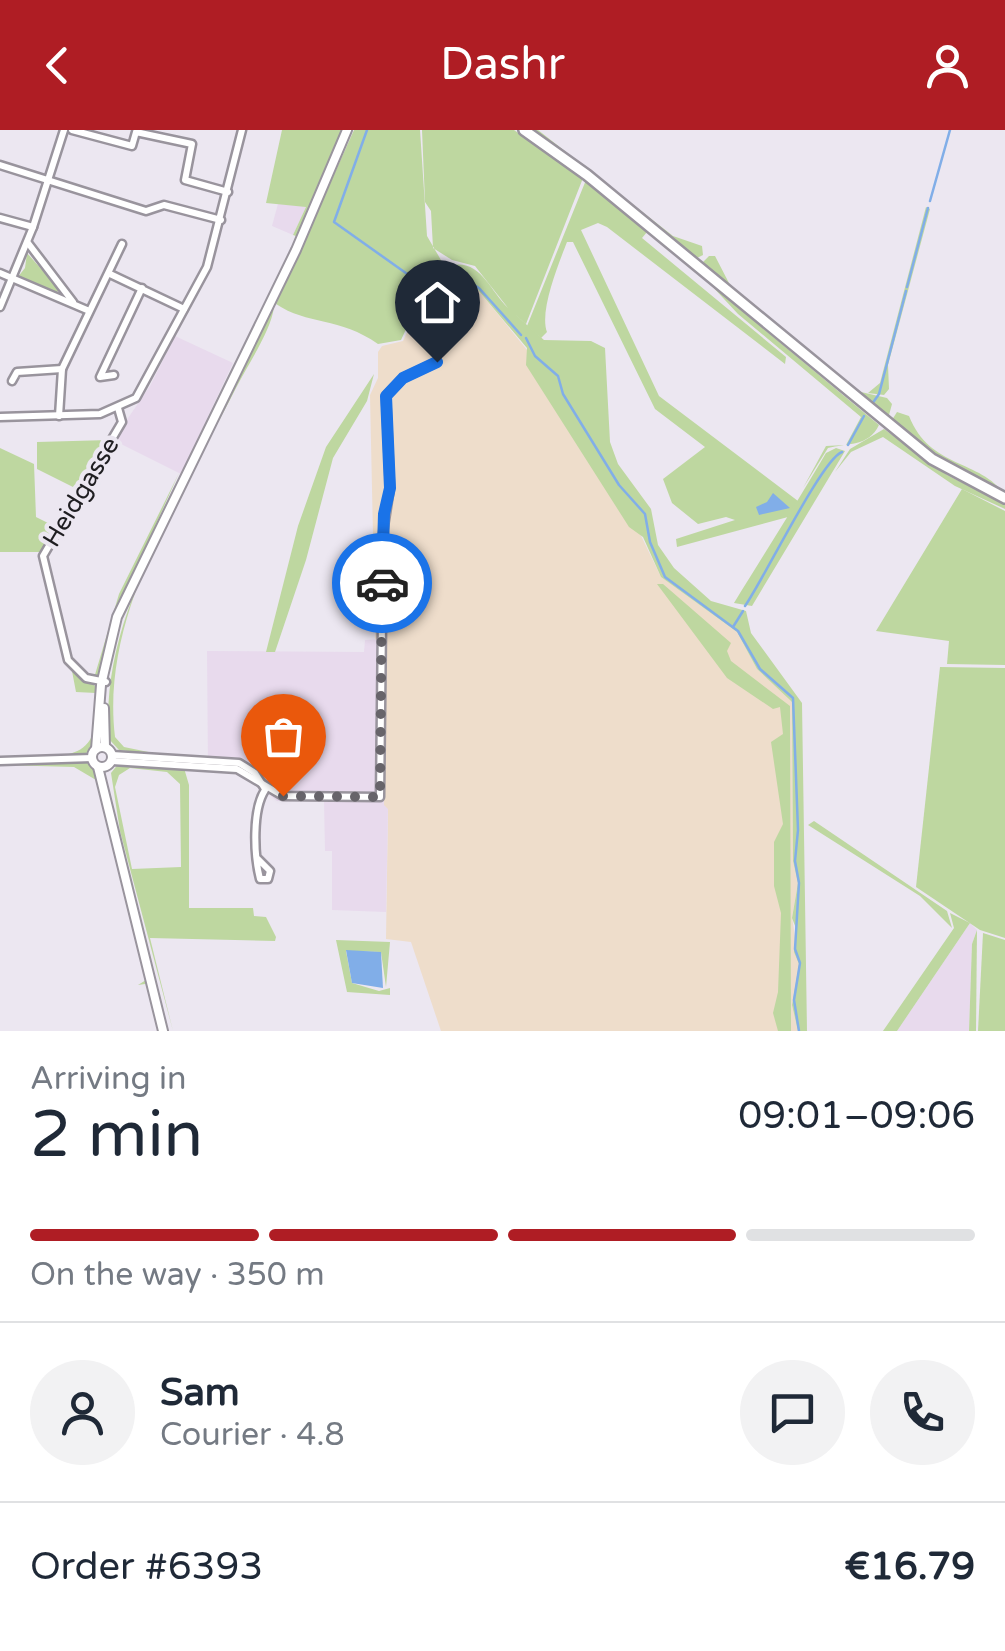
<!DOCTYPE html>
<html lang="en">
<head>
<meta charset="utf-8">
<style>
  :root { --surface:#fff; --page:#f2f2f3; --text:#1f2937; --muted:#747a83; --line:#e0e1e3; --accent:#af1d24 }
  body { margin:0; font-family:"Varela Round",sans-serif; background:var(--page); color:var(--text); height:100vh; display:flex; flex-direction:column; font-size:38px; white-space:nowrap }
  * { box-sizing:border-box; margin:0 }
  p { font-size:32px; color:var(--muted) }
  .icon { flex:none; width:55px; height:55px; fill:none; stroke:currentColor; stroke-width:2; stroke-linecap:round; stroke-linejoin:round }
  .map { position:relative; height:901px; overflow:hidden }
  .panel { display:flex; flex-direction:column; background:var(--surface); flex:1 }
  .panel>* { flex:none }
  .pin { position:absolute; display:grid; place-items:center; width:85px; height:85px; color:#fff; margin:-102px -42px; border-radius:50% 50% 50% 0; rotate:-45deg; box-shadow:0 0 10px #0007 }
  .pin .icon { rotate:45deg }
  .courier { position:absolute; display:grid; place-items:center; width:100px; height:100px; margin:-50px; border:8px solid #1a73e8; border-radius:50%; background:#fff; color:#222; box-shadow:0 2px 12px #0007 }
  .overview em { font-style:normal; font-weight:600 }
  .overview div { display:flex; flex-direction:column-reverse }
  .overview { display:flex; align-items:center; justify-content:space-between; height:170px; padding:0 30px }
  h1 { font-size:65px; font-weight:600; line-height:75px }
  .bar { display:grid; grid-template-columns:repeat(4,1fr); gap:15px 10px; align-content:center; height:120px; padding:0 30px }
  .bar i { height:12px; border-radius:8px; background:var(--line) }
  .bar .current { background:var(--accent) }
  .bar p { grid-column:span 4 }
  .line { display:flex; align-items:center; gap:25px; padding:0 30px; border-top:2px solid var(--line) }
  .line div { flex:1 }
  .round { display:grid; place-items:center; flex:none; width:105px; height:105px; border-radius:52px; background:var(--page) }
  header { display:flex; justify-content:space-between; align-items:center; height:130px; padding:0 30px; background:var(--accent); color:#fff; font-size:45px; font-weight:600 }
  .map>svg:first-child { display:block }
</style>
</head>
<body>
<header><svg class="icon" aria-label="back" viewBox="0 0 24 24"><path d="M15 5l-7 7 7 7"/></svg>Dashr<svg class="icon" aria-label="person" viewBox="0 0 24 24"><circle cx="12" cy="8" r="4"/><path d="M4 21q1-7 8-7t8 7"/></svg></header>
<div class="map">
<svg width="1005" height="901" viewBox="0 0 1005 901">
  <rect width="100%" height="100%" fill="#ece7f1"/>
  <!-- commercial -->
  <polygon fill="#eeddcb" points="459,148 478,160 559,259 616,354 661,447 737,502 757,539 792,572 793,731 798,753 792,787 799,833 792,875 798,901 441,901 411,812 386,809 388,680 384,676 384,641 378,640 370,265 378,248 378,222 382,216 403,211 426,162 413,150 429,153"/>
  <!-- industrial -->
  <g fill="#e8daed">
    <polygon points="279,70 306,77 293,105 272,96"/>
    <polygon points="175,206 233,233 181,344 113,310 150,256"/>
    <polygon points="379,509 379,640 384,641 384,675 388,679 386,782 332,780 332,721 325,721 324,670 277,671 244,643 208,639 207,521 364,522 365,510"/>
    <polygon points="970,793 977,800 972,814 969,901 897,901"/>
  </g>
  <!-- green -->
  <g fill="#bed7a0" fill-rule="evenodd">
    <polygon points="282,0 345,0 299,107 293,105 306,77 266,73"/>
    <path d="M354,0H420L427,106L445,137C479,125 488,158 508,178L475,136L452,130L433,118L431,81L425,72L422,0H514L583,48L526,194L510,180L544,210L591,211L605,218L610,312L618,334L651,379L658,415L674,438L711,471L746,481L751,503L802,573L807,901H798L792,875L799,834L794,822L797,801L792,788L798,753L793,731L792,572L757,539L737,502L661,447L643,407L629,397L526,235L527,218L478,160L459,148L429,153L414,150L423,163L401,210L378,214C340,187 307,195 276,174Z"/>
    <polygon points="529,0 538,0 673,106 702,116 703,125 695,129"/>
    <path d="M586,50L647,102L642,108L786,227L785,234L607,97L598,93L581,100L659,266L798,371L788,387L677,417L676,409L735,390L726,387L698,394L672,373L663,349L705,317L655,279L573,112H567C559,133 539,181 547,202L541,208L527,196Z"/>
    <polygon points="926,77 930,79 888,235 889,259 884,265 868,263 880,253"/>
    <polygon points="27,123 59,159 57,163 17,148 25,138"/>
    <polygon points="709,126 715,126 730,155 821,231 861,262 887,268 892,274 889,285 883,286 704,138 703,132"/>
    <path d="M711,155L879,295C869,317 846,313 828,318L803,358L826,316L846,315L861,287L738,184Z"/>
    <path d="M274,177C271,201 248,234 236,258C183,363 100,483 115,607L124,617L163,625L119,620L109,609C101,510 152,420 195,335C221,282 247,230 274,177Z"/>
    <polygon points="374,244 367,271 333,328 306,430 275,522 266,522 298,396 326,317"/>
    <path d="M897,282L909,286C930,339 980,329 1005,365L918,315L892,290Z"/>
    <polygon points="884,299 947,345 1005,374 1005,379 955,356 883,307 851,322 835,342 850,319"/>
    <polygon points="109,310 79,360 37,339 37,312"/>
    <polygon points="0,318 34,334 36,387 56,397 42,422 0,422"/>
    <path d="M836,318L845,321L752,476L734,473C766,421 796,374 826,323Z"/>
    <polygon points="179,343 120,474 100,546 94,548 119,464"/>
    <polygon points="962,359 1005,381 1005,535 947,534 949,511 876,501"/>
    <polygon points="657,454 663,454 731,513 727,521 731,531 790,576 791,901 778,901 773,883 778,862 781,783 774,756 774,712 783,694 771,612 783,604 780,577 773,579 727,548"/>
    <polygon points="940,537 1005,538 1005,808 980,800 916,757"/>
    <path d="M72,541L98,558L94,610L84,627L0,629C24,619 81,640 93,603C97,592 95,575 96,563L76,562Z"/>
    <polygon points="85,631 100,646 147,850 145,854 138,855 146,850 96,650 74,637 0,635"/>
    <path d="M119,633L184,638L189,655V778H253L254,786L266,787L276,807L275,811L150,808L173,901L120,701L111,643ZM130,638L167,642L180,654L181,737L132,739L115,657L119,645Z"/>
    <polygon points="814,691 947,781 952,798 920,766 808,695"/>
    <polygon points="950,783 970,793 897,901 883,901 954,798"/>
    <polygon points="977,800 976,901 969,901 972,814"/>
    <polygon points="983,803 1005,810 1005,901 978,901"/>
    <polygon points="336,810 390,812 386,857 381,822 346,821 352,853 379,861 390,858 390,865 347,862"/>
  </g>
  <!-- water -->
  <g fill="#81aee8">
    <polygon points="773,363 790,378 759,385 756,377 767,372"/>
    <polygon points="346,820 381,822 383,858 352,853"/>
  </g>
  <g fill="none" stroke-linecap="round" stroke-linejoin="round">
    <!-- stream -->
    <g stroke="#81aee8" stroke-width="2.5">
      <polyline points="367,0 334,92 410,146"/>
      <polyline points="930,71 950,0"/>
      <polyline points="458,145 479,158 521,205"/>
      <polyline points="412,147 454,146"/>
      <polyline points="907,157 928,78"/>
      <polyline points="526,208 535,226 558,246 563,264 619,355 645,384 650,412 665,447 738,501 760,539 793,568 798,700 795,731 799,753 795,819 800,833 794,870 799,901"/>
      <polyline points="872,274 879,264 906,161"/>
      <polyline points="848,315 864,286"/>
      <path d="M745,476C764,449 822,329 842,322"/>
      <polyline points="733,497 743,481"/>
    </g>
    <defs>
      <g id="minor">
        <polyline points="72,0 132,16 136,2 192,14 185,50 228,62"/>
        <polyline points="0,35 146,81 164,75 221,90"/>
        <polyline points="0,88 33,97"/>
        <polyline points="28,113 73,172"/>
        <polyline points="0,143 87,180"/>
        <polyline points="110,144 184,179"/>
        <polyline points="0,177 33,97 64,0"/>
        <polyline points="114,245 100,247 142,158"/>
        <polyline points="12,251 17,242 62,239"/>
        <polyline points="59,286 62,239 122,114"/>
        <polyline points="0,287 100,284 136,268 207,137 242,0"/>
        <polyline points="106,552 86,548 68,530 43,426 122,292 118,278"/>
        <polyline points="112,625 239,633 255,643 265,659"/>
        <polyline points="0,631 92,628"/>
        <polyline points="112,631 237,639 283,666 380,667 383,403 390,358 386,266 403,248 437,232"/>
        <path d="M257,728L270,741L268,749H260C254,725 252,680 265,660"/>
      </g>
      <g id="tertiary">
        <polyline points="104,578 105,617"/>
        <circle cx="102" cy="627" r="10"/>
        <polyline points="96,619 101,555 117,487 296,120 347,0"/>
        <polyline points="98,637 163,901"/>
      </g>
      <polyline id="secondary" points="524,0 587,45 932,329 1005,368"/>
    </defs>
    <!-- minor casing -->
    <use href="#minor" stroke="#99949d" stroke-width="11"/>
    <!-- tertiary casing -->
    <use href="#tertiary" stroke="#99949d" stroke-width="12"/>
    <!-- secondary casing -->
    <use href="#secondary" stroke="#99949d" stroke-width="14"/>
    <!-- minor -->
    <use href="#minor" stroke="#fff" stroke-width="6"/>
    <!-- tertiary -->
    <use href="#tertiary" stroke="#fff" stroke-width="8"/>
    <!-- secondary -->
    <use href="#secondary" stroke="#fff" stroke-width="9"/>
  </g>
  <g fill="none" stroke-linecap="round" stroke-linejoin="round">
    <!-- done -->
    <polyline stroke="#67646a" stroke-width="10" stroke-dasharray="0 18" points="283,666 380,667 382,453"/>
    <!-- route -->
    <polyline stroke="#1a73e8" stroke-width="12" points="382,453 384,384 390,358 386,266 403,248 437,232"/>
  </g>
  <g text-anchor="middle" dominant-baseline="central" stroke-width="9" stroke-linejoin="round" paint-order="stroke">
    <!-- street labels -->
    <g font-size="25" fill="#1f1e21" stroke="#ece7f1">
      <text transform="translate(81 362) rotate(-59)">Heidgasse</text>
    </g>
  </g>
</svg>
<div class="pin" style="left:283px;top:666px;background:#ea580c"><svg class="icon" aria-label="bag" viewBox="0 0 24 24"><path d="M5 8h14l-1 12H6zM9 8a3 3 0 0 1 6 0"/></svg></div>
<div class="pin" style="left:437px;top:232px;background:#1f2937"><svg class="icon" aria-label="home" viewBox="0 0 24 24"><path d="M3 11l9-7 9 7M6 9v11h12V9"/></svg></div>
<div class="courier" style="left:382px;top:453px"><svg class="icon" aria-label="car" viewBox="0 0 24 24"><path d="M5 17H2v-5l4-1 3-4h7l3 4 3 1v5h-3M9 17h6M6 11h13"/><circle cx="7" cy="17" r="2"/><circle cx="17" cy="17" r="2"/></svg></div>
</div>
<section class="panel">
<div class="overview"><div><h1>2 min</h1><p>Arriving in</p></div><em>09:01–09:06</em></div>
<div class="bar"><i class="current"></i><i class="current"></i><i class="current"></i><i></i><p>On the way · 350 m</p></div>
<div class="line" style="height:180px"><a class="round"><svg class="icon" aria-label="person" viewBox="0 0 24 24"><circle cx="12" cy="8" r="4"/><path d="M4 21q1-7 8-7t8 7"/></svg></a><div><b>Sam</b><p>Courier · 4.8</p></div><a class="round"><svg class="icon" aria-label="chat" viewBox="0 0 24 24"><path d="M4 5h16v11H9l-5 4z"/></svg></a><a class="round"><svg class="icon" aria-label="phone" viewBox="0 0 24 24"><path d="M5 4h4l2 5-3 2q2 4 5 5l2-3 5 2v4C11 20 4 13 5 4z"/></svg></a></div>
<div class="line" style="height:130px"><div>Order #6393</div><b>€16.79</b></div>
</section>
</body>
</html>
